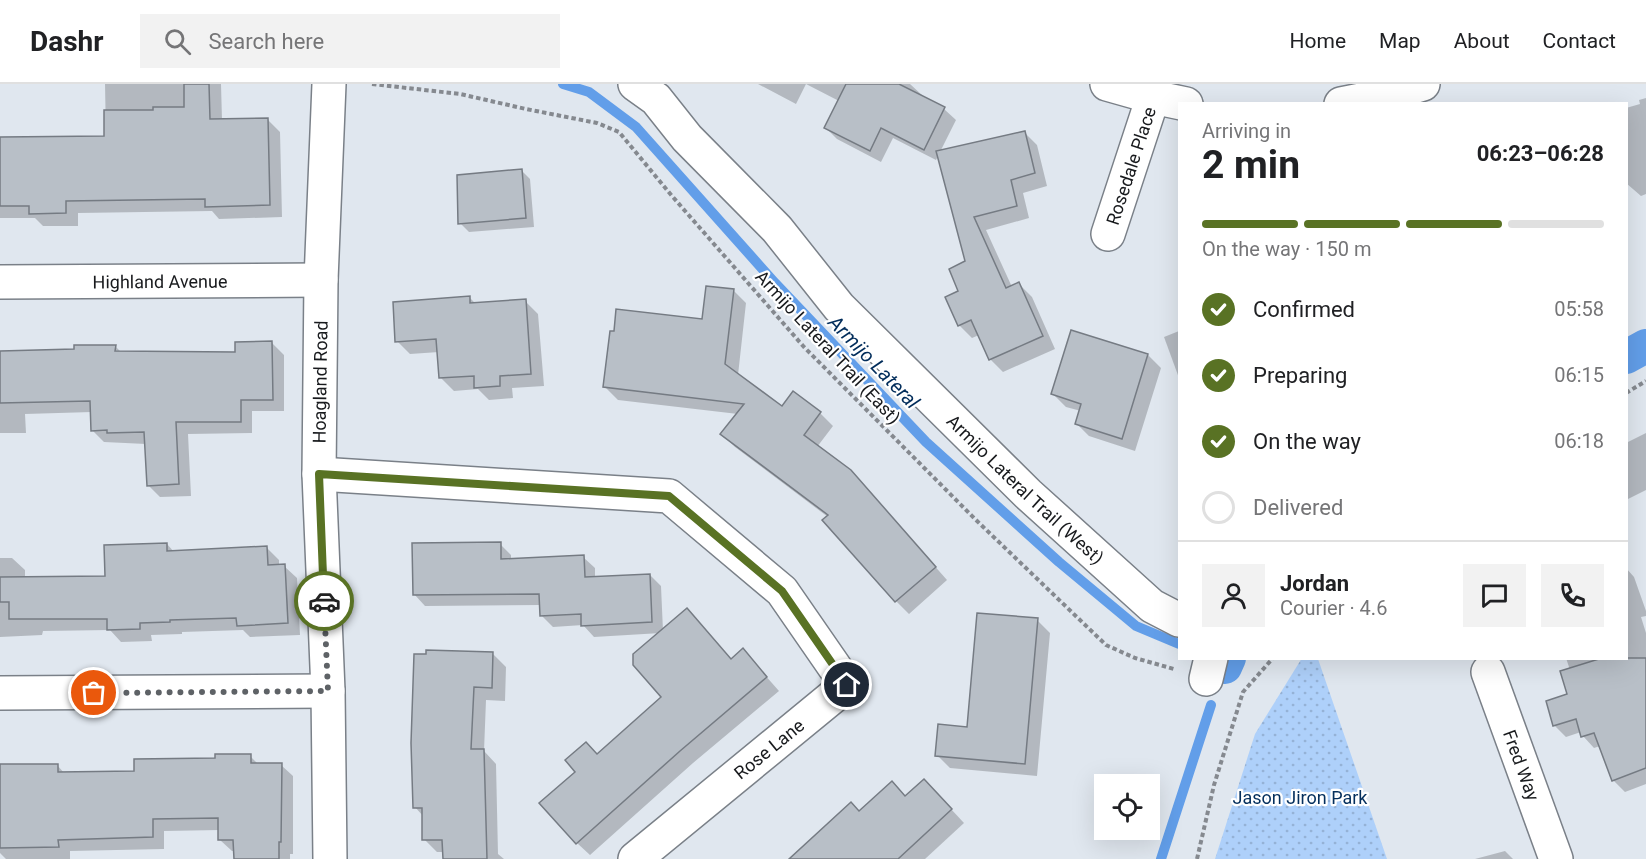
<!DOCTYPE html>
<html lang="en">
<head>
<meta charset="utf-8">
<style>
  :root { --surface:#fff; --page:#f2f2f2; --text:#202124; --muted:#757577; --line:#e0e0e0; --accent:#597224 }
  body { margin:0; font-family:Roboto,sans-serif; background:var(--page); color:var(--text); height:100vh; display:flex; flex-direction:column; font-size:22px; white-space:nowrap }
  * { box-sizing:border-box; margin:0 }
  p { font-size:20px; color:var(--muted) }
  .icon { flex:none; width:33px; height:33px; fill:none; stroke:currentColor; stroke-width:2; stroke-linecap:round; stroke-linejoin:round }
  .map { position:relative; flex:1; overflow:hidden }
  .drawer { position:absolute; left:1178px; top:18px; width:450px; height:558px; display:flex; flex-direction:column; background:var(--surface); border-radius:0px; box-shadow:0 6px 24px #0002 }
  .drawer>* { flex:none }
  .fabs { position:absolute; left:1094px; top:690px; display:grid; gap:12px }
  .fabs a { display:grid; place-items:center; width:66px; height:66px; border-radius:0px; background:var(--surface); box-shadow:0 6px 24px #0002; font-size:30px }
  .pin { position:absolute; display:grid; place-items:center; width:51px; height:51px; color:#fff; margin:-26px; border:3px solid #fff; border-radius:50%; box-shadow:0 2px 6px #0007 }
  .courier { position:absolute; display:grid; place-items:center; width:60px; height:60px; margin:-30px; border:4px solid #597224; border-radius:50%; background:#fff; color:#222; box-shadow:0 2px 8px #0007 }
  .headline em { font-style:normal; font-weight:700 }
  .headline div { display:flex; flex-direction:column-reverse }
  .headline { display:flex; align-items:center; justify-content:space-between; height:102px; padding:0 24px }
  h1 { font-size:39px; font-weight:700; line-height:45px }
  .bar { display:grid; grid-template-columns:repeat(4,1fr); gap:9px 6px; align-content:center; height:72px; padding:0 24px }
  .bar i { height:8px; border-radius:4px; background:var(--line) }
  .bar .active { background:var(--accent) }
  .bar p { grid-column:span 4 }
  .line { display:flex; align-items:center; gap:15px; padding:0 24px; border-top:2px solid var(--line) }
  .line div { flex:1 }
  .round { display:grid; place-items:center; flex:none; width:63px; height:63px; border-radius:0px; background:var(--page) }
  ol { padding:0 24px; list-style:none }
  li { display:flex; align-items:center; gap:18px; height:66px }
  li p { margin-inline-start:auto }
  li .icon { padding:6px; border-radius:50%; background:var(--accent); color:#fff; stroke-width:4 }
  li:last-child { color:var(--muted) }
  li i { width:33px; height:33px; border:3px solid var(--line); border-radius:50% }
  header { display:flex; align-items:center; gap:36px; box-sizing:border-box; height:84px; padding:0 30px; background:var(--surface); border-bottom:2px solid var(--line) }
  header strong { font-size:28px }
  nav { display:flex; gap:33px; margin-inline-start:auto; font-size:21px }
  .search { width:420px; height:54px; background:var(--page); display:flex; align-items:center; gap:15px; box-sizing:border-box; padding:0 21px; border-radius:0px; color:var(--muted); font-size:22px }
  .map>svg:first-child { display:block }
</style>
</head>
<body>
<header>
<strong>Dashr</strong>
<div class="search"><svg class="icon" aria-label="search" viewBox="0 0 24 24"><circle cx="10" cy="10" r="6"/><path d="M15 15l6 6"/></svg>Search here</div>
<nav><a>Home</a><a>Map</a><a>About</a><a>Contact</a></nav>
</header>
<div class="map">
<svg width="1646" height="775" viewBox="0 0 1646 775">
  <defs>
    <pattern id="park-dots" width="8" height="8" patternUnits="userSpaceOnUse" patternTransform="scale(1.5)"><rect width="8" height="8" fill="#aed0fa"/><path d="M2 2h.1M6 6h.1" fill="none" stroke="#95b2d6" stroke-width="1.8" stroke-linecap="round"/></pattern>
  </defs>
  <rect width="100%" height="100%" fill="#e0e7ef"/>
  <!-- park -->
  <polygon fill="url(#park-dots)" points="1302,574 1318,575 1387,775 1215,775 1255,650"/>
  <!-- shadow -->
  <g fill="#0003">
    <polygon points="105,0 221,0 222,36 267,35 280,48 282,133 219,135 212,127 78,129 78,142 43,142 35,134 0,134 0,55 106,53"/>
    <polygon points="758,0 910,0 923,12 944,25 956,36 940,68 1024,48 1037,61 1047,102 1023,109 1029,134 986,146 1012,203 1019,200 1032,213 1055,265 1003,288 990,275 979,251 972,254 959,241 960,208 967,178 939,70 936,76 893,54 881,78 837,55 826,44 839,17 806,0 796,20"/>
    <polygon points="1646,14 1646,110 1641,112 1626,99 1626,24 1640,20 1639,16"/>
    <polygon points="521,86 530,95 534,143 469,148 460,139"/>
    <polygon points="733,206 746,219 738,291 783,324 820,329 833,342 817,363 863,401 947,496 909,530 896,517 828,433 735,363 722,350 738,330 618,316 605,303 703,237"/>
    <polygon points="470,214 476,220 525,217 538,230 544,302 512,304 513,314 489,316 478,305 454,307 441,294 439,268 410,270 397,257"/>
    <polygon points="1179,247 1179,294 1164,253"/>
    <polygon points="1072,248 1148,271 1161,284 1135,367 1089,352 1076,339 1081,327 1066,323 1053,310"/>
    <polygon points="272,259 284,271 284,327 252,327 252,349 188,350 191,412 160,413 148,401 146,360 104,358 92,346 92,328 25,330 26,349 0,349 0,269 76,266 115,262 122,269 237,270"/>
    <polygon points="1646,349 1646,406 1626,416 1626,359"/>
    <polygon points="167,460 174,468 267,464 279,476 279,482 284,482 297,494 300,551 250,553 243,546 182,548 182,550 151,551 152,557 121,558 110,546 43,547 42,551 0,553 0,474 12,474 25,486 25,495 107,494"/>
    <polygon points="500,460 511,471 511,476 583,473 595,484 595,494 650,491 661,502 663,547 732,576 743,566 779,607 693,679 590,771 577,759 663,613 661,549 594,553 583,541 553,543 542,532 541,521 425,522 414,510"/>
    <polygon points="1626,484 1634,493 1646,527 1646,532 1641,533 1646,549 1646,700 1625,708 1613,696 1600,662 1594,664 1583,652 1581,648 1566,653 1554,641 1569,611 1570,586 1566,574 1626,574"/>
    <polygon points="1037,536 1050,549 1037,692 950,684 937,671 969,644"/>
    <polygon points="493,570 506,583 505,617 486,616 484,667 496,680 498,770 504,775 444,775 444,768 437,768 424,755 423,732 415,723 413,659"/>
    <polygon points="250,672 258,680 281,681 293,692 293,770 290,770 290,775 235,775 235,767 232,767 220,756 220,746 164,747 164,765 70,767 70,775 6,775 0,769 0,682 57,681 65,690 136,688 217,675"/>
    <polygon points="937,710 964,739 925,775 791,775 859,729 906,713"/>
    <polygon points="1505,767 1513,775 1475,775"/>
  </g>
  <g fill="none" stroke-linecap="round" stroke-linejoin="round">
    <!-- stream -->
    <g stroke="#629ee9" stroke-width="10">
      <polyline points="563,0 589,8 636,43 775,199 926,358 1059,478 1136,542 1179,560"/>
      <polyline points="1161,775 1211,621"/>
    </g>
    <!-- canal -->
    <g stroke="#629ee9" stroke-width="34">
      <polyline points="1626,273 1646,262"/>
      <polyline points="1225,583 1229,574"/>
    </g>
  </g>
  <!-- building -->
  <g fill="#b8bfc7" stroke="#757b83" stroke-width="1.5">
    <polygon points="184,0 209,0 210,35 268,34 270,121 205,123 205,115 66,117 66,129 29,130 29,122 0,122 0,53 104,52 104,26 153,26 153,23 184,23"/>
    <polygon points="846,0 899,0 945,23 924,66 881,44 870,67 824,44"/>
    <polygon points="1025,47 1035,89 1011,96 1017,122 974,133 1006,204 1019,198 1043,252 989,276 971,236 958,242 945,213 958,207 949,185 965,177 936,67"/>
    <polygon points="522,85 526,134 458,140 457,91"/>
    <polygon points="706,202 734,205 725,280 782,322 793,307 821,328 804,351 851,386 936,483 895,518 822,436 828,431 720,350 744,320 603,303 610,247 614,247 616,225 702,235"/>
    <polygon points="470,212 470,219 526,215 531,290 500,292 500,302 474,304 474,292 439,294 436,255 395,258 393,218"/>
    <polygon points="1071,246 1148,270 1122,355 1075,340 1081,320 1051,310"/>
    <polygon points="272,257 273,316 241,316 241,338 176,338 179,400 147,402 144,348 107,349 107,346 91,347 90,317 0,319 0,267 74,265 74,261 116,261 115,267 235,268 235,258"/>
    <polygon points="501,458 501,475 584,471 585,493 650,490 652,538 581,542 581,530 540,532 539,510 413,511 412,459"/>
    <polygon points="167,459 167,467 267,462 268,481 285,480 288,539 237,542 236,534 170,536 170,538 140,539 140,545 107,546 107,535 9,535 9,518 0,518 0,493 105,492 104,461"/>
    <polygon points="687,524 731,575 743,564 767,593 680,667 576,760 539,719 575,688 565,676 586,658 597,670 661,613 633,581 633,570"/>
    <polygon points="977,529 1038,534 1025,680 935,672 938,640 967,643"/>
    <polygon points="426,566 493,568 492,604 474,603 471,665 484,665 487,775 443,775 442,756 422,756 422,724 413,724 411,659 414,570 426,570"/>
    <polygon points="1602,574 1646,574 1646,684 1612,697 1594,649 1581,653 1576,635 1553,642 1546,617 1567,610 1560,587"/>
    <polygon points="215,670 251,670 251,679 282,679 281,758 279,758 279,775 234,775 233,756 218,756 218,734 153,735 153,753 58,756 59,763 0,764 0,680 58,680 58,688 134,687 134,675 215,674"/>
    <polygon points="924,695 952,725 898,775 789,775 851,718 859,727 892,697 905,712"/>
  </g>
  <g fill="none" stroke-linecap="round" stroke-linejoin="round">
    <defs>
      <g id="minor">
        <polyline points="329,0 321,196 319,390 328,607 330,775"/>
        <path id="s1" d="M635,0L656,15L687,54L777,145L839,223L1028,410L1152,522L1179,536"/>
        <polyline points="1107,0 1153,13 1186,20"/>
        <polyline points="1341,20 1390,10 1423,0"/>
        <path id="s2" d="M1108,150L1153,13"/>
        <path id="s3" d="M0,198L321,196"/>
        <polyline points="319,390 669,412 782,507 847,601 635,775"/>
        <path id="s4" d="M1488,588L1556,775"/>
        <polyline points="1206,595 1211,574"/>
        <polyline points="0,609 328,607"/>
      </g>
    </defs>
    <!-- minor casing -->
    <use href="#minor" stroke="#7a8088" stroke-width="36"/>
    <!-- path -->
    <g stroke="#85898f" stroke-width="4" stroke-dasharray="4.5 3" stroke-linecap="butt">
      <polyline points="372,0 460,10 526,25 597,39 619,48 672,112 804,263 976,436 1106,561 1135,574 1174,585"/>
      <polyline points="1626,309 1646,297"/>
      <polyline points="1197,775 1214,701 1243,608 1273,574"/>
    </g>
    <!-- minor -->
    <use href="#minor" stroke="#fff" stroke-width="33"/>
  </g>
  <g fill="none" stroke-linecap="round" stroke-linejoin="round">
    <!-- done -->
    <polyline stroke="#5e6266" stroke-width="6" stroke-dasharray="0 10.8" points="94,609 328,607 324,517"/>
    <!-- route -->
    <polyline stroke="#597224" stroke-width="8" points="324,517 319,390 669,412 782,507 847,601"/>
  </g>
  <g text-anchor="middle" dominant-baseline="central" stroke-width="4.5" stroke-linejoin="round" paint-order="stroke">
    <!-- street labels -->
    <g font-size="18" fill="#181a1d" stroke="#fff">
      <text stroke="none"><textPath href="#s2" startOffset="72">Rosedale Place</textPath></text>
      <text stroke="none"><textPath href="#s3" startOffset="160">Highland Avenue</textPath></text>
      <text transform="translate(828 263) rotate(47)">Armijo Lateral Trail (East)</text>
      <text transform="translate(320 298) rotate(-89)">Hoagland Road</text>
      <text stroke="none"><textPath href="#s1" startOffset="564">Armijo Lateral Trail (West)</textPath></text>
      <text transform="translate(769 665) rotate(-39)">Rose Lane</text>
      <text stroke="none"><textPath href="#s4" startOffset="99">Fred Way</textPath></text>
    </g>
    <!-- park labels -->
    <g font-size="18" fill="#042f5d" stroke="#fff">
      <text x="1300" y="713">Jason Jiron Park</text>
    </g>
    <!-- water labels -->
    <g font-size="20" font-style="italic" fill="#012c5a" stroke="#fff">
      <text transform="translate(874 278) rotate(46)">Armijo Lateral</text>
    </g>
  </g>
</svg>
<div class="fabs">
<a><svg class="icon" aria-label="locate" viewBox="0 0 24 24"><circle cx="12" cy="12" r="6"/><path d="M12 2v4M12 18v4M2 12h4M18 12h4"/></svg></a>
</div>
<div class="pin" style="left:94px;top:609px;background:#ea580c"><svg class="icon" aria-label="bag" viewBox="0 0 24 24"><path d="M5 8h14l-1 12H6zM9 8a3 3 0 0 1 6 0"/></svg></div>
<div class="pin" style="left:847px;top:601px;background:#1f2937"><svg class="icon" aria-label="home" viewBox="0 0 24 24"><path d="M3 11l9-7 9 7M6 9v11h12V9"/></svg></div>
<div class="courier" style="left:324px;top:517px"><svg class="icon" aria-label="car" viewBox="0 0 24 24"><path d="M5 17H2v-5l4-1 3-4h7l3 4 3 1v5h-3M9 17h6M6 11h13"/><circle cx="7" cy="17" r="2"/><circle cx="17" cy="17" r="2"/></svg></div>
<section class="drawer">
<div class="headline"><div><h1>2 min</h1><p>Arriving in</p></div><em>06:23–06:28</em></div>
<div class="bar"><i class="active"></i><i class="active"></i><i class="active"></i><i></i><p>On the way · 150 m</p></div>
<ol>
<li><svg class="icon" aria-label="check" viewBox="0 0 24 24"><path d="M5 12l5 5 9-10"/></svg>Confirmed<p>05:58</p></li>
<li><svg class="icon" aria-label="check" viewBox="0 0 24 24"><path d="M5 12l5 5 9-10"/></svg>Preparing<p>06:15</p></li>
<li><svg class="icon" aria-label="check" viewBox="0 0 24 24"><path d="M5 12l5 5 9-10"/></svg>On the way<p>06:18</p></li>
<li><i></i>Delivered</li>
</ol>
<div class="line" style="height:108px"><a class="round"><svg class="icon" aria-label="person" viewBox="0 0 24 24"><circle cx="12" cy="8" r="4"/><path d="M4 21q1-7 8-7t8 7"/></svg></a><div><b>Jordan</b><p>Courier · 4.6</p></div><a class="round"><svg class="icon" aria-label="chat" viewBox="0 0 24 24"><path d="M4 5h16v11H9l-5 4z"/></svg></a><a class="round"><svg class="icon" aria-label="phone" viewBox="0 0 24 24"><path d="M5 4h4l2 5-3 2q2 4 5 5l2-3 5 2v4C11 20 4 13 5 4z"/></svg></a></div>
</section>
</div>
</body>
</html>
